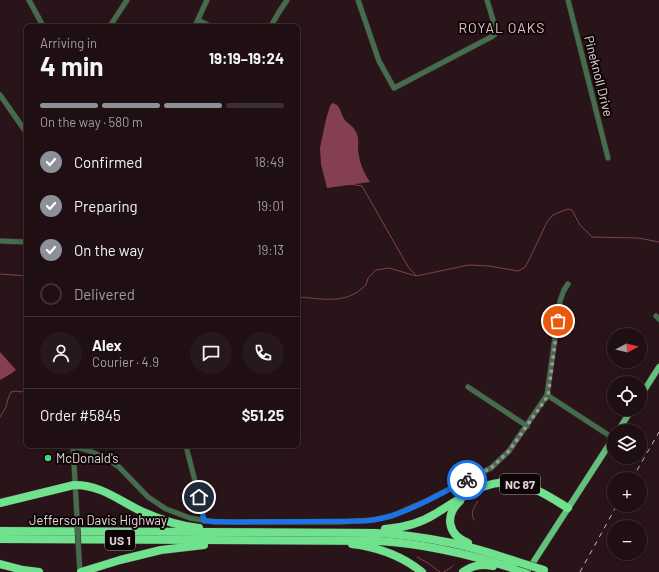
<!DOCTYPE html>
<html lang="en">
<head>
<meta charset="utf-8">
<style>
  :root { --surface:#1f0f13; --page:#27181c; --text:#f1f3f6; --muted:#a19ca0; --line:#3c2f33; --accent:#8c9099 }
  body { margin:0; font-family:Barlow,sans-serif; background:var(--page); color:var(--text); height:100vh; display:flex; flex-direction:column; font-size:15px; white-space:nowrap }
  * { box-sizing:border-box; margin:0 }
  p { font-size:13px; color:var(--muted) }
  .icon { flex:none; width:22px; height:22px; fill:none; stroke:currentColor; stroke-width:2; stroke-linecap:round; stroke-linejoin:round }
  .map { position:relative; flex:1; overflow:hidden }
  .side { position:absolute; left:24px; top:24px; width:276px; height:424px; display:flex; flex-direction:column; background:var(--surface); border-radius:6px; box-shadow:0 2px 10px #0003,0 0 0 1px var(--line) }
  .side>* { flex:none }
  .needle { width:26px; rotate:83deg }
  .controls { position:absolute; left:607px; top:328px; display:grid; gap:8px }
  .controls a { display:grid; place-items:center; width:40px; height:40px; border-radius:50%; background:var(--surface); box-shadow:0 2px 10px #0003,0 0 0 1px var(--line); font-size:20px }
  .pin { position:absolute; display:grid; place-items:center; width:34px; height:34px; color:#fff; margin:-17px; border:2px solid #fff; border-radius:50%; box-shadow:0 1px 4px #0007 }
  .courier { position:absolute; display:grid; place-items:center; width:40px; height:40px; margin:-20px; border:3px solid #1a73e8; border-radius:50%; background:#fff; color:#222; box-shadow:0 1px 5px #0007 }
  .overview em { font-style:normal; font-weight:700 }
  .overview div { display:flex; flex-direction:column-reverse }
  .overview { display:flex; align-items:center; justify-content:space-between; height:68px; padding:0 16px }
  h1 { font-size:26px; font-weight:700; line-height:30px }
  .bar { display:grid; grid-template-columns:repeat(4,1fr); gap:6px 4px; align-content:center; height:48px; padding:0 16px }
  .bar i { height:5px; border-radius:3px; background:var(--line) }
  .bar .active { background:var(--accent) }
  .bar p { grid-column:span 4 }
  .line { display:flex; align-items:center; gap:10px; padding:0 16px; border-top:1px solid var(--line) }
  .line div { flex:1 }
  .round { display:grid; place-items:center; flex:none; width:42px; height:42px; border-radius:21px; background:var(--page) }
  ol { padding:0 16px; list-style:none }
  li { display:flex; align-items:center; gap:12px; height:44px }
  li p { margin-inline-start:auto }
  li .icon { padding:4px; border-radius:50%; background:var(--accent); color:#fff; stroke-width:4 }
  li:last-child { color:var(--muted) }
  li i { width:22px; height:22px; border:2px solid var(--line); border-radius:50% }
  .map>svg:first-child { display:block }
</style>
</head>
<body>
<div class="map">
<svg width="659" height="572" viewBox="0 0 659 572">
  <rect width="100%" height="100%" fill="#291419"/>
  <!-- water -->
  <g fill="#853f52">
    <path d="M332,103C340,104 340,111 343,117C346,124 353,124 357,134C359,139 358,144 358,149C359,161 363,172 370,182L327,188L321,164L320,148L326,119L330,106Z"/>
    <polygon points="0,352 16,370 12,373 0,380"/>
  </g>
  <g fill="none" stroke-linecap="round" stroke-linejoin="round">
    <!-- stream -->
    <g stroke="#853f52" stroke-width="1">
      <polyline points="349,184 362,186 403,258 409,268 416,275"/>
      <polyline points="0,274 26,276"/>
      <path d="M298,297C316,298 337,303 354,294C358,292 362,288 366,285L368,278L376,270L389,268L416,276L469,265L489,266L518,271L524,268L527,264L547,222L553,215L560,212L568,209L572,210L580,225L592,237L638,238L659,242"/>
      <polyline points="0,417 6,407 8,399 11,392 16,391 21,392 26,389"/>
      <path d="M474,520C470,513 474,507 478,501"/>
      <polyline points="417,557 428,563 440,572"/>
      <polyline points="444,572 453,566"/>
    </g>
    <defs>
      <g id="minor">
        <polyline points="29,0 43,26"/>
        <polyline points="358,0 379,61 394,88 493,36 496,33 496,30 487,0"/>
        <polyline points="568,0 608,158"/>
        <polyline points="198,20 210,26"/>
        <polyline points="110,26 127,0"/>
        <polyline points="195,26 207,0"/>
        <polyline points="271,26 279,12 287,0"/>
        <polyline points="0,95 26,132"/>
        <polyline points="0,241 26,242"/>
        <polyline points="656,316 659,319"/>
        <polyline points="468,387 527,426"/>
        <polyline points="547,395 613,438"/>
        <polyline points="73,446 87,450 106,458 119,467 148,497 166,509 190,518 215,522 339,522 373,520 392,516 426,501 491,468 509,451 547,395 560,301 564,290 568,284"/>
        <polyline points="73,446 77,517"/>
        <polyline points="186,446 196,485 204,521"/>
        <polyline points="79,558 80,572"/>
      </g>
      <g id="major">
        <polyline points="640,397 659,367"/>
        <polyline points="618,431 632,409"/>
        <polyline points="527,572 614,437"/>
      </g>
      <g id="highway">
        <path d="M460,501C444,516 448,535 468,543"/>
        <path d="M0,503L74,485C102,485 119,501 143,512C161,520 179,526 199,528"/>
        <path d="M385,529C402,528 419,524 435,514C461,499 486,476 519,484C537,488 553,499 568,508"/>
        <path d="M0,531L375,533C401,534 427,538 452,543C475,548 497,555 518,562"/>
        <path d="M0,539L379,541C429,544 477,556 524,572"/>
        <path d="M352,544C377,547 402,556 422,572"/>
        <polyline points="0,564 23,570 39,572"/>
        <polyline points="81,572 120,560 161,550 204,545"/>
        <path d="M463,572C473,565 481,564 493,566"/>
      </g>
    </defs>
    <!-- minor casing -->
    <use href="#minor" stroke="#432f33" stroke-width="6"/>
    <!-- major casing -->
    <use href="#major" stroke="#432f33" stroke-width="7"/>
    <!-- highway casing -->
    <use href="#highway" stroke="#432f33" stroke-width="9"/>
    <!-- minor -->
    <use href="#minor" stroke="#436d4c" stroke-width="5"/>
    <!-- major -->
    <use href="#major" stroke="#64c17c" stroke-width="6"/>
    <!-- highway -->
    <use href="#highway" stroke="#70e28e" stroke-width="8"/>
    <!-- rail -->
    <g stroke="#c9b9bc" stroke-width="1" stroke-dasharray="5 5" stroke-linecap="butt">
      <polyline points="632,479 659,432"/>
      <polyline points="580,572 617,505"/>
    </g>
    <defs>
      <polyline id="minor-bridge" points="77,517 79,558"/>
      <polyline id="highway-bridge" points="518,562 544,570"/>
    </defs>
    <!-- minor-bridge casing -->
    <use href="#minor-bridge" stroke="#432f33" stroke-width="6" stroke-linecap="butt"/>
    <!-- highway-bridge casing -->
    <use href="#highway-bridge" stroke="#432f33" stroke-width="9" stroke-linecap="butt"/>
    <!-- minor-bridge -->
    <use href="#minor-bridge" stroke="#436d4c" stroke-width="5"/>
    <!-- highway-bridge -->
    <use href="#highway-bridge" stroke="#70e28e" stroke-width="8"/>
  </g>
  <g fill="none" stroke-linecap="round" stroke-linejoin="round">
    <!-- done -->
    <polyline stroke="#a29094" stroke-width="4" stroke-dasharray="0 7.2" points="467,480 491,468 509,451 548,396 558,321"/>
    <!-- route -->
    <path stroke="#1a73e8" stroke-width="5" d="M199,497L204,521L233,522L365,521C401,518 436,496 467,480"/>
  </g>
  <!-- markers -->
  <circle fill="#4bd677" stroke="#0c0405" stroke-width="1.5" cx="48" cy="458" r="4"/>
  <g text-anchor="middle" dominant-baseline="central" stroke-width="4" stroke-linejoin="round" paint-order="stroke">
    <!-- shield labels -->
    <g fill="#0c0405" stroke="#a29597" stroke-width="1">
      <rect x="500" y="474" width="40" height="20" rx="3"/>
      <rect x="105" y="530" width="30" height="20" rx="3"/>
    </g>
    <g font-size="12" font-weight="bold" fill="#e3d3d6">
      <text x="520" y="484">NC 87</text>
      <text x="120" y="540">US 1</text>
    </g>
    <!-- street labels -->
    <g font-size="13" fill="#e3d3d6" stroke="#0c0405">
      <text transform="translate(599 76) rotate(76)">Pineknoll Drive</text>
      <text x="98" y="520">Jefferson Davis Highway</text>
    </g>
    <!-- poi labels -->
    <g font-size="13" fill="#e3d3d6" stroke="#0c0405" text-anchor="start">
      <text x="56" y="458">McDonald's</text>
    </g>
    <!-- neighbourhood labels -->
    <g font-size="14" letter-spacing="1" fill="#e3c3ca" stroke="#0c0405">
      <text x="502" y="27">ROYAL OAKS</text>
    </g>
  </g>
</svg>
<div class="controls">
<a><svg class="needle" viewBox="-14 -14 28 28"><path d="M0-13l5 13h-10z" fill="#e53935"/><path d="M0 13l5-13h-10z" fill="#a19ca0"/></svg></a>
<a><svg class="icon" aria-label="locate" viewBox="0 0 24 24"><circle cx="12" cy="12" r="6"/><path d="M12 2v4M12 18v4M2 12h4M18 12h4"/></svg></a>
<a><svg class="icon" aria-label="layers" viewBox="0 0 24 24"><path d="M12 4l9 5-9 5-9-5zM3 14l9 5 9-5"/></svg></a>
<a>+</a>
<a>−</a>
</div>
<div class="pin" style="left:558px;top:321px;background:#ea580c"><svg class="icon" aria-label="bag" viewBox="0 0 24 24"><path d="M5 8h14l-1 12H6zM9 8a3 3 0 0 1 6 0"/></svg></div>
<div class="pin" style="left:199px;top:497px;background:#1f2937"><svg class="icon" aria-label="home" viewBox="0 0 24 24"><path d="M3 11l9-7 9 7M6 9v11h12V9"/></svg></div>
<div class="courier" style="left:467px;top:480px"><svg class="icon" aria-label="bike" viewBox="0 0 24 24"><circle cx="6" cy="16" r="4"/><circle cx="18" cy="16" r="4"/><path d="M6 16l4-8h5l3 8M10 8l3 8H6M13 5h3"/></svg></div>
<section class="side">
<div class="overview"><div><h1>4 min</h1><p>Arriving in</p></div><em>19:19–19:24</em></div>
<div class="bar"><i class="active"></i><i class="active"></i><i class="active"></i><i></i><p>On the way · 580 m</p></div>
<ol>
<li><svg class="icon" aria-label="check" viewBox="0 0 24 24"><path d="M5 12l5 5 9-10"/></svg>Confirmed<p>18:49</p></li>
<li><svg class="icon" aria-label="check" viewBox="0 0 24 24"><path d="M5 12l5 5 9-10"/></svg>Preparing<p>19:01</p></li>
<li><svg class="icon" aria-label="check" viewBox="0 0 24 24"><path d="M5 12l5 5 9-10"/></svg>On the way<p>19:13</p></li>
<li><i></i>Delivered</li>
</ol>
<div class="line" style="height:72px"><a class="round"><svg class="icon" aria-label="person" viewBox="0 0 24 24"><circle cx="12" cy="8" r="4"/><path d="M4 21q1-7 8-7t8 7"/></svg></a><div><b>Alex</b><p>Courier · 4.9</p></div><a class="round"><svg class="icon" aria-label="chat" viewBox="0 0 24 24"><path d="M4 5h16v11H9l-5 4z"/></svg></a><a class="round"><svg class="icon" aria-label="phone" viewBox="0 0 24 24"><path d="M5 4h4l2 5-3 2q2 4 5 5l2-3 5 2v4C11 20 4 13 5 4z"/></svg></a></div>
<div class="line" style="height:52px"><div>Order #5845</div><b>$51.25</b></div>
</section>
</div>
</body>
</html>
